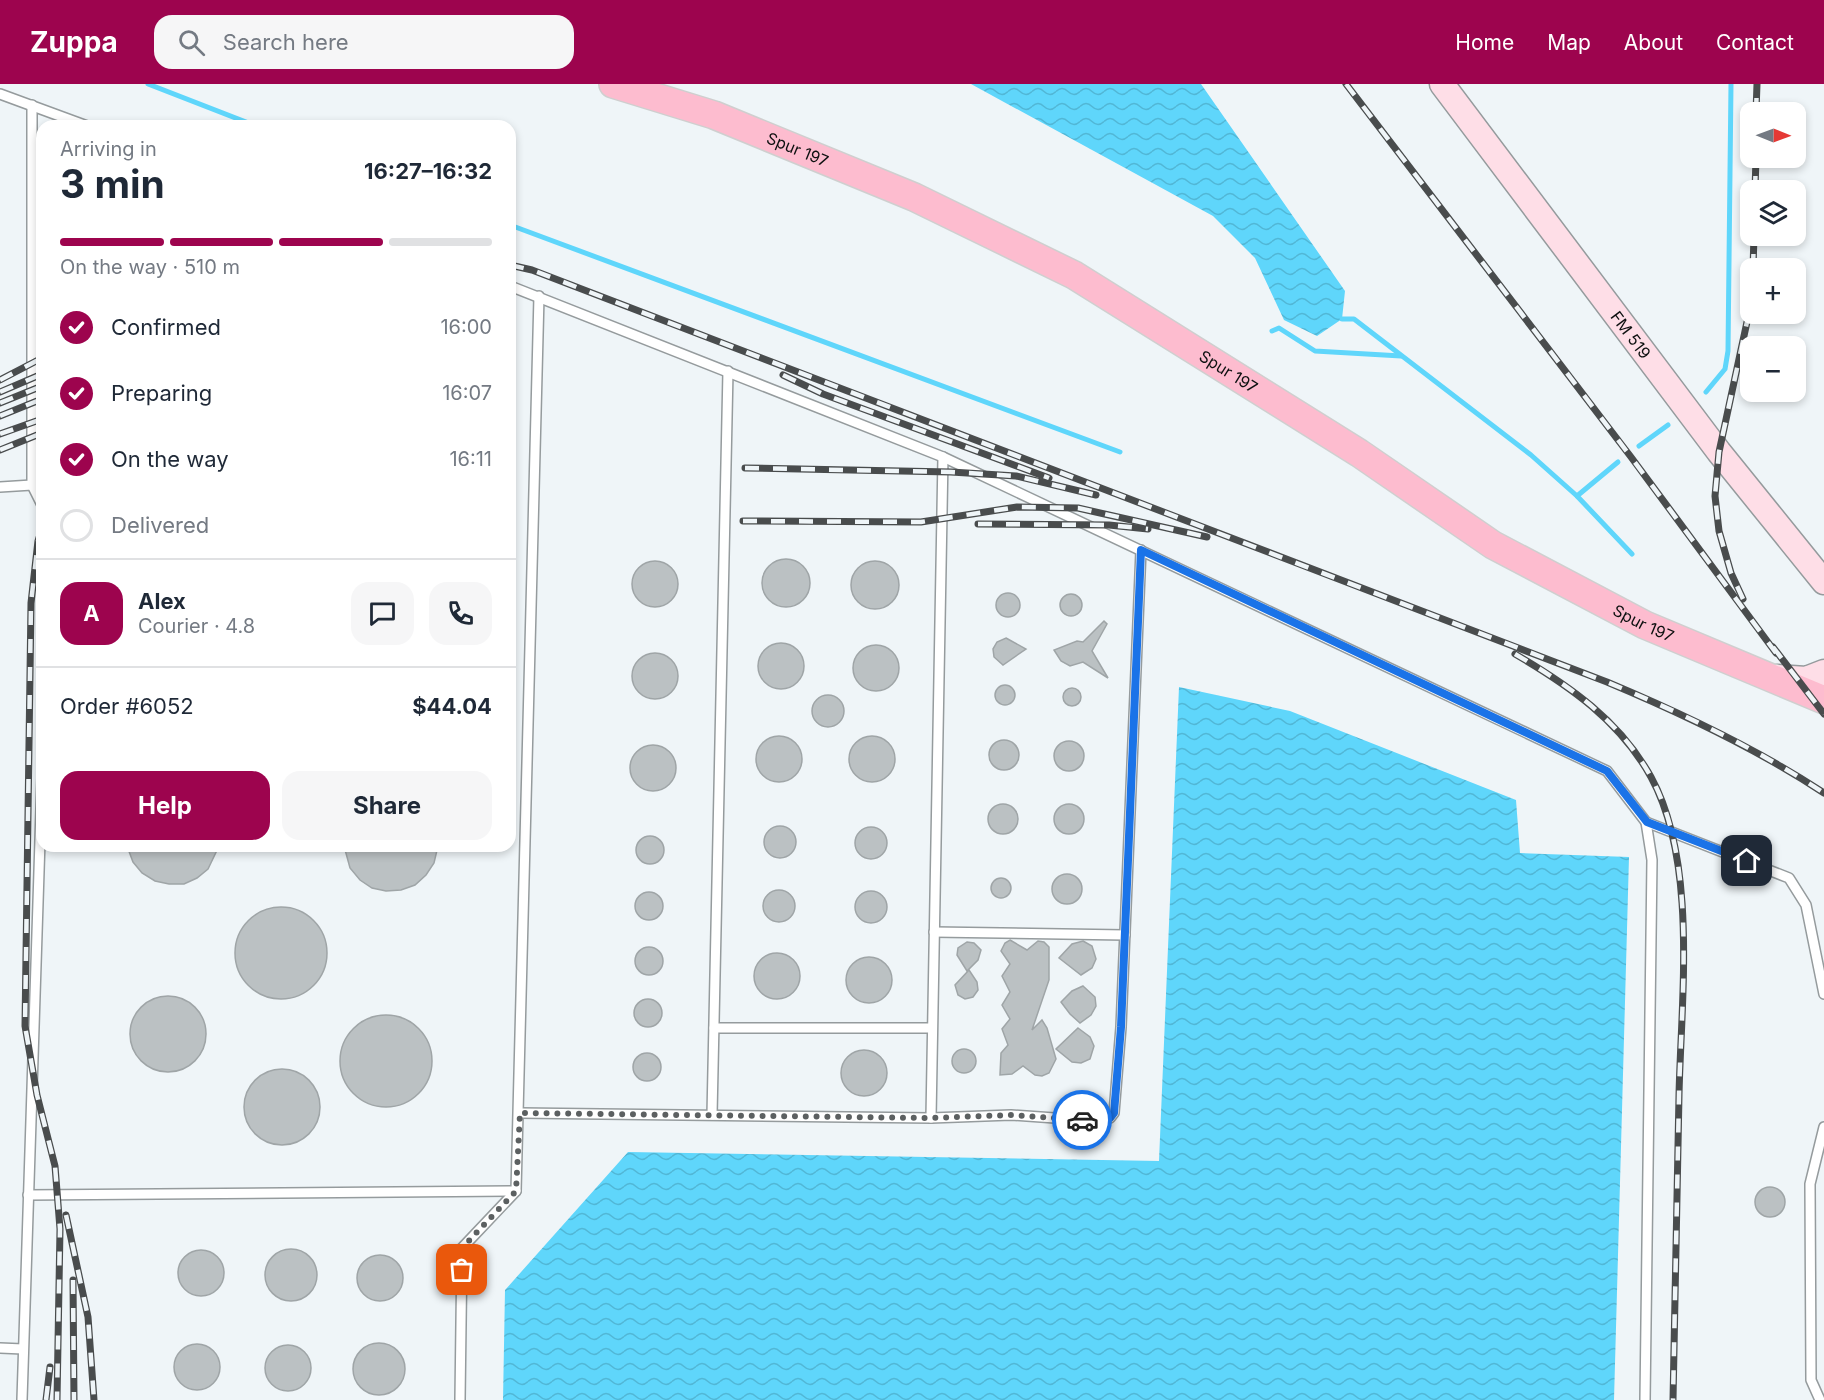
<!DOCTYPE html>
<html lang="en">
<head>
<meta charset="utf-8">
<style>
  :root { --surface:#fff; --page:#f6f6f7; --text:#1f2937; --muted:#747a83; --line:#e0e1e3; --accent:#9d044e }
  body { margin:0; font-family:Inter,sans-serif; background:var(--page); color:var(--text); height:100vh; display:flex; flex-direction:column; font-size:22px; white-space:nowrap }
  * { box-sizing:border-box; margin:0 }
  p { font-size:20px; color:var(--muted) }
  .icon { flex:none; width:33px; height:33px; fill:none; stroke:currentColor; stroke-width:2; stroke-linecap:round; stroke-linejoin:round }
  .map { position:relative; flex:1; overflow:hidden }
  .sheet { position:absolute; left:36px; top:36px; width:480px; height:732px; display:flex; flex-direction:column; background:var(--surface); border-radius:18px; box-shadow:0 3px 9px #0003 }
  .sheet>* { flex:none }
  .needle { width:39px; rotate:91deg }
  .buttons { position:absolute; left:1740px; top:18px; display:grid; gap:12px }
  .buttons a { display:grid; place-items:center; width:66px; height:66px; border-radius:12px; background:var(--surface); box-shadow:0 3px 9px #0003; font-size:30px }
  .pin { position:absolute; display:grid; place-items:center; width:51px; height:51px; color:#fff; margin:-26px; border-radius:12px; box-shadow:0 3px 9px #0006 }
  .courier { position:absolute; display:grid; place-items:center; width:60px; height:60px; margin:-30px; border:4px solid #1a73e8; border-radius:50%; background:#fff; color:#222; box-shadow:0 2px 8px #0007 }
  .summary em { font-style:normal; font-weight:700 }
  .summary div { display:flex; flex-direction:column-reverse }
  .summary { display:flex; align-items:center; justify-content:space-between; height:102px; padding:0 24px }
  h1 { font-size:39px; font-weight:700; line-height:45px }
  .bar { display:grid; grid-template-columns:repeat(4,1fr); gap:9px 6px; align-content:center; height:72px; padding:0 24px }
  .bar i { height:8px; border-radius:4px; background:var(--line) }
  .bar .selected { background:var(--accent) }
  .bar p { grid-column:span 4 }
  .line { display:flex; align-items:center; gap:15px; padding:0 24px; border-top:2px solid var(--line) }
  .line div { flex:1 }
  .round { display:grid; place-items:center; flex:none; width:63px; height:63px; border-radius:18px; background:var(--page) }
  ol { padding:0 24px; list-style:none }
  li { display:flex; align-items:center; gap:18px; height:66px }
  li p { margin-inline-start:auto }
  li .icon { padding:6px; border-radius:50%; background:var(--accent); color:#fff; stroke-width:4 }
  li:last-child { color:var(--muted) }
  li i { width:33px; height:33px; border:3px solid var(--line); border-radius:50% }
  .primary-button { display:flex; gap:12px; margin-top:auto; padding:12px 24px }
  .primary-button a { flex:1; height:69px; border-radius:18px; background:var(--accent); color:#fff; font-size:24px; font-weight:700; line-height:69px; text-align:center }
  .primary-button a+a { background:var(--page); color:var(--text) }
  header { display:flex; align-items:center; gap:36px; box-sizing:border-box; height:84px; padding:0 30px; background:var(--accent); color:#fff }
  header strong { font-size:28px }
  nav { display:flex; gap:33px; margin-inline-start:auto; font-size:21px }
  .search { width:420px; height:54px; background:var(--page); display:flex; align-items:center; gap:15px; box-sizing:border-box; padding:0 21px; border-radius:18px; color:var(--muted); font-size:22px }
  .map>svg:first-child { display:block }
</style>
</head>
<body>
<header>
<strong>Zuppa</strong>
<div class="search"><svg class="icon" aria-label="search" viewBox="0 0 24 24"><circle cx="10" cy="10" r="6"/><path d="M15 15l6 6"/></svg>Search here</div>
<nav><a>Home</a><a>Map</a><a>About</a><a>Contact</a></nav>
</header>
<div class="map">
<svg width="1824" height="1316" viewBox="0 0 1824 1316">
  <defs>
    <pattern id="water-waves" width="16" height="10" patternUnits="userSpaceOnUse" patternTransform="scale(1.5)"><rect width="16" height="10" fill="#5fd6fb"/><path d="M0 5q4-4 8 0t8 0" fill="none" stroke="#51b7d6"/></pattern>
  </defs>
  <rect width="100%" height="100%" fill="#eff5f8"/>
  <!-- water -->
  <g fill="url(#water-waves)">
    <polygon points="971,0 1201,0 1345,207 1342,235 1317,252 1284,236 1255,174 1213,132"/>
    <polygon points="1179,603 1290,627 1516,716 1520,769 1629,773 1614,1316 503,1316 505,1206 628,1068 1159,1077"/>
  </g>
  <g fill="none" stroke-linecap="round" stroke-linejoin="round">
    <!-- stream -->
    <g stroke="#5fd6fb" stroke-width="5">
      <polyline points="148,0 256,42"/>
      <polyline points="510,141 1120,368"/>
      <polyline points="1342,235 1354,235 1531,371 1577,412 1632,470"/>
      <polyline points="1272,247 1279,244 1315,267 1401,272"/>
      <polyline points="1706,308 1725,285 1728,267 1731,0"/>
      <polyline points="1639,362 1668,341"/>
      <polyline points="1577,412 1618,378"/>
    </g>
  </g>
  <!-- building -->
  <g fill="#bbc1c3" stroke="#9fa5a7" stroke-width="1.5">
    <circle cx="786" cy="499" r="24"/>
    <circle cx="875" cy="501" r="24"/>
    <circle cx="655" cy="500" r="23"/>
    <circle cx="1008" cy="521" r="12"/>
    <circle cx="1071" cy="521" r="11"/>
    <polygon points="1104,537 1107,540 1092,567 1108,594 1083,578 1070,582 1061,577 1054,566 1077,557 1083,558"/>
    <polygon points="1006,554 1026,565 1003,581 994,573 993,565 997,558"/>
    <circle cx="781" cy="582" r="23"/>
    <circle cx="876" cy="584" r="23"/>
    <circle cx="655" cy="592" r="23"/>
    <circle cx="1005" cy="611" r="10"/>
    <circle cx="1072" cy="613" r="9"/>
    <circle cx="828" cy="627" r="16"/>
    <circle cx="872" cy="675" r="23"/>
    <circle cx="779" cy="675" r="23"/>
    <circle cx="1004" cy="671" r="15"/>
    <circle cx="1069" cy="672" r="15"/>
    <circle cx="653" cy="684" r="23"/>
    <circle cx="1069" cy="735" r="15"/>
    <circle cx="1003" cy="735" r="15"/>
    <circle cx="780" cy="758" r="16"/>
    <circle cx="871" cy="759" r="16"/>
    <circle cx="650" cy="766" r="14"/>
    <polygon points="127,762 219,762 208,785 197,794 184,800 169,800 155,797 142,789 133,778"/>
    <polygon points="344,762 438,762 434,779 426,791 415,801 401,806 386,807 372,804 360,796 350,784"/>
    <circle cx="1067" cy="805" r="15"/>
    <circle cx="1001" cy="804" r="10"/>
    <circle cx="779" cy="822" r="16"/>
    <circle cx="871" cy="823" r="16"/>
    <circle cx="649" cy="822" r="14"/>
    <circle cx="281" cy="869" r="46"/>
    <polygon points="1010,856 1027,866 1038,857 1044,858 1049,863 1049,896 1032,946 1042,936 1047,944 1056,975 1049,989 1042,992 1035,991 1023,982 1012,990 1000,991 1001,969 1008,961 1002,945 1010,935 1002,921 1010,908 1002,892 1010,880 1001,867 1005,859"/>
    <polygon points="1083,857 1092,862 1096,875 1092,884 1081,891 1059,874 1072,860"/>
    <polygon points="967,858 974,859 981,866 978,876 967,887 957,871 958,864"/>
    <circle cx="649" cy="877" r="14"/>
    <circle cx="777" cy="892" r="23"/>
    <circle cx="869" cy="896" r="23"/>
    <polygon points="969,886 977,898 978,906 973,913 965,915 958,911 955,901"/>
    <polygon points="1083,902 1095,913 1096,922 1091,931 1080,939 1070,930 1061,918 1072,907"/>
    <circle cx="168" cy="950" r="38"/>
    <circle cx="648" cy="929" r="14"/>
    <circle cx="386" cy="977" r="46"/>
    <polygon points="1078,944 1090,953 1094,962 1090,975 1081,979 1072,978 1056,965"/>
    <circle cx="964" cy="977" r="12"/>
    <circle cx="864" cy="989" r="23"/>
    <circle cx="647" cy="983" r="14"/>
    <circle cx="282" cy="1023" r="38"/>
    <circle cx="1770" cy="1118" r="15"/>
    <circle cx="291" cy="1191" r="26"/>
    <circle cx="201" cy="1189" r="23"/>
    <circle cx="380" cy="1194" r="23"/>
    <circle cx="379" cy="1285" r="26"/>
    <circle cx="197" cy="1283" r="23"/>
    <circle cx="288" cy="1284" r="23"/>
  </g>
  <g fill="none" stroke-linecap="round" stroke-linejoin="round">
    <defs>
      <g id="lane">
        <polyline points="0,10 87,42"/>
        <polyline points="32,21 32,401 42,421"/>
        <polyline points="510,202 943,373 1607,687 1646,738 1652,776 1645,1316"/>
        <polyline points="0,403 32,401"/>
        <polyline points="1646,738 1789,794 1806,821 1824,910"/>
        <polyline points="934,848 1125,851"/>
        <polyline points="714,944 932,944"/>
        <polyline points="520,1029 931,1034 943,373"/>
        <polyline points="712,1031 728,287"/>
        <polyline points="931,1034 1011,1031 1083,1036 1110,1034 1114,1029 1121,943 1141,466"/>
        <polyline points="28,1111 516,1107"/>
        <polyline points="0,1264 23,1265"/>
        <polyline points="22,1316 42,694"/>
        <polyline points="460,1316 462,1164 516,1107 539,212"/>
        <polyline points="1820,1316 1811,1296 1810,1100 1824,1043"/>
      </g>
      <g id="secondary">
        <path id="s1" d="M1442,0L1719,368L1824,498"/>
        <polyline points="1777,593 1806,595 1824,588"/>
      </g>
      <g id="primary">
        <path id="s2" d="M613,0L714,31L914,113L1074,191L1359,369L1493,461L1645,541L1824,616"/>
      </g>
    </defs>
    <!-- lane casing -->
    <use href="#lane" stroke="#959b9d" stroke-width="12"/>
    <!-- secondary casing -->
    <use href="#secondary" stroke="#959b9d" stroke-width="27"/>
    <!-- primary casing -->
    <use href="#primary" stroke="#cfcfcf" stroke-width="30"/>
    <!-- lane -->
    <use href="#lane" stroke="#fff" stroke-width="9"/>
    <!-- secondary -->
    <use href="#secondary" stroke="#fedee7" stroke-width="24"/>
    <!-- primary -->
    <use href="#primary" stroke="#fdbccf" stroke-width="27"/>
    <defs>
      <g id="rail">
        <polyline points="1346,0 1631,373 1776,569"/>
        <polyline points="1756,28 1757,0"/>
        <polyline points="1755,106 1756,74"/>
        <path d="M510,181L532,186L1607,598C1681,629 1756,664 1824,709"/>
        <polyline points="1753,184 1754,152"/>
        <polyline points="783,291 823,310 1049,394"/>
        <polyline points="0,296 42,274"/>
        <polyline points="0,308 42,290"/>
        <polyline points="0,319 42,302"/>
        <polyline points="0,332 42,315"/>
        <polyline points="0,350 42,335"/>
        <polyline points="0,366 42,349"/>
        <polyline points="745,384 951,388 1016,392 1096,411"/>
        <polyline points="743,437 921,438 1017,423 1078,424 1207,453"/>
        <polyline points="978,440 1109,441 1148,445"/>
        <polyline points="42,444 38,457 31,519 25,942 37,1011 55,1082 60,1145 57,1316"/>
        <polyline points="1743,515 1731,489 1719,447 1715,412 1719,368 1750,224"/>
        <polyline points="1773,563 1824,630"/>
        <path d="M1515,570C1570,602 1620,637 1651,693C1698,779 1681,916 1679,1011C1677,1113 1675,1214 1673,1316"/>
        <polyline points="66,1131 88,1233 94,1316"/>
        <polyline points="73,1196 74,1316"/>
        <polyline points="46,1316 50,1283"/>
      </g>
    </defs>
    <!-- rail casing -->
    <use href="#rail" stroke="#494c4d" stroke-width="7"/>
    <!-- rail -->
    <use href="#rail" stroke="#eff5f8" stroke-width="4.5" stroke-dasharray="14" stroke-linecap="butt"/>
  </g>
  <g fill="none" stroke-linecap="round" stroke-linejoin="round">
    <!-- done -->
    <polyline stroke="#5c6061" stroke-width="6" stroke-dasharray="0 10.8" points="462,1186 462,1164 516,1107 520,1029 931,1034 1011,1031 1082,1036"/>
    <!-- route -->
    <polyline stroke="#1a73e8" stroke-width="8" points="1082,1036 1110,1034 1114,1029 1121,943 1141,466 1607,687 1647,738 1747,777"/>
  </g>
  <g text-anchor="middle" dominant-baseline="central" stroke-width="5" stroke-linejoin="round" paint-order="stroke">
    <!-- street labels -->
    <g font-size="16" fill="#0d1010" stroke="#eff5f8">
      <text stroke="none"><textPath href="#s2" startOffset="196">Spur 197</textPath></text>
      <text stroke="none"><textPath href="#s1" startOffset="314">FM 519</textPath></text>
      <text stroke="none"><textPath href="#s2" startOffset="682">Spur 197</textPath></text>
      <text stroke="none"><textPath href="#s2" startOffset="1168">Spur 197</textPath></text>
    </g>
  </g>
</svg>
<div class="buttons">
<a><svg class="needle" viewBox="-14 -14 28 28"><path d="M0-13l5 13h-10z" fill="#e53935"/><path d="M0 13l5-13h-10z" fill="#747a83"/></svg></a>
<a><svg class="icon" aria-label="layers" viewBox="0 0 24 24"><path d="M12 4l9 5-9 5-9-5zM3 14l9 5 9-5"/></svg></a>
<a>+</a>
<a>−</a>
</div>
<div class="pin" style="left:462px;top:1186px;background:#ea580c"><svg class="icon" aria-label="bag" viewBox="0 0 24 24"><path d="M5 8h14l-1 12H6zM9 8a3 3 0 0 1 6 0"/></svg></div>
<div class="pin" style="left:1747px;top:777px;background:#1f2937"><svg class="icon" aria-label="home" viewBox="0 0 24 24"><path d="M3 11l9-7 9 7M6 9v11h12V9"/></svg></div>
<div class="courier" style="left:1082px;top:1036px"><svg class="icon" aria-label="car" viewBox="0 0 24 24"><path d="M5 17H2v-5l4-1 3-4h7l3 4 3 1v5h-3M9 17h6M6 11h13"/><circle cx="7" cy="17" r="2"/><circle cx="17" cy="17" r="2"/></svg></div>
<section class="sheet">
<div class="summary"><div><h1>3 min</h1><p>Arriving in</p></div><em>16:27–16:32</em></div>
<div class="bar"><i class="selected"></i><i class="selected"></i><i class="selected"></i><i></i><p>On the way · 510 m</p></div>
<ol>
<li><svg class="icon" aria-label="check" viewBox="0 0 24 24"><path d="M5 12l5 5 9-10"/></svg>Confirmed<p>16:00</p></li>
<li><svg class="icon" aria-label="check" viewBox="0 0 24 24"><path d="M5 12l5 5 9-10"/></svg>Preparing<p>16:07</p></li>
<li><svg class="icon" aria-label="check" viewBox="0 0 24 24"><path d="M5 12l5 5 9-10"/></svg>On the way<p>16:11</p></li>
<li><i></i>Delivered</li>
</ol>
<div class="line" style="height:108px"><b class="round" style="background:var(--accent);color:#fff">A</b><div><b>Alex</b><p>Courier · 4.8</p></div><a class="round"><svg class="icon" aria-label="chat" viewBox="0 0 24 24"><path d="M4 5h16v11H9l-5 4z"/></svg></a><a class="round"><svg class="icon" aria-label="phone" viewBox="0 0 24 24"><path d="M5 4h4l2 5-3 2q2 4 5 5l2-3 5 2v4C11 20 4 13 5 4z"/></svg></a></div>
<div class="line" style="height:78px"><div>Order #6052</div><b>$44.04</b></div>
<div class="primary-button"><a>Help</a><a>Share</a></div>
</section>
</div>
</body>
</html>
